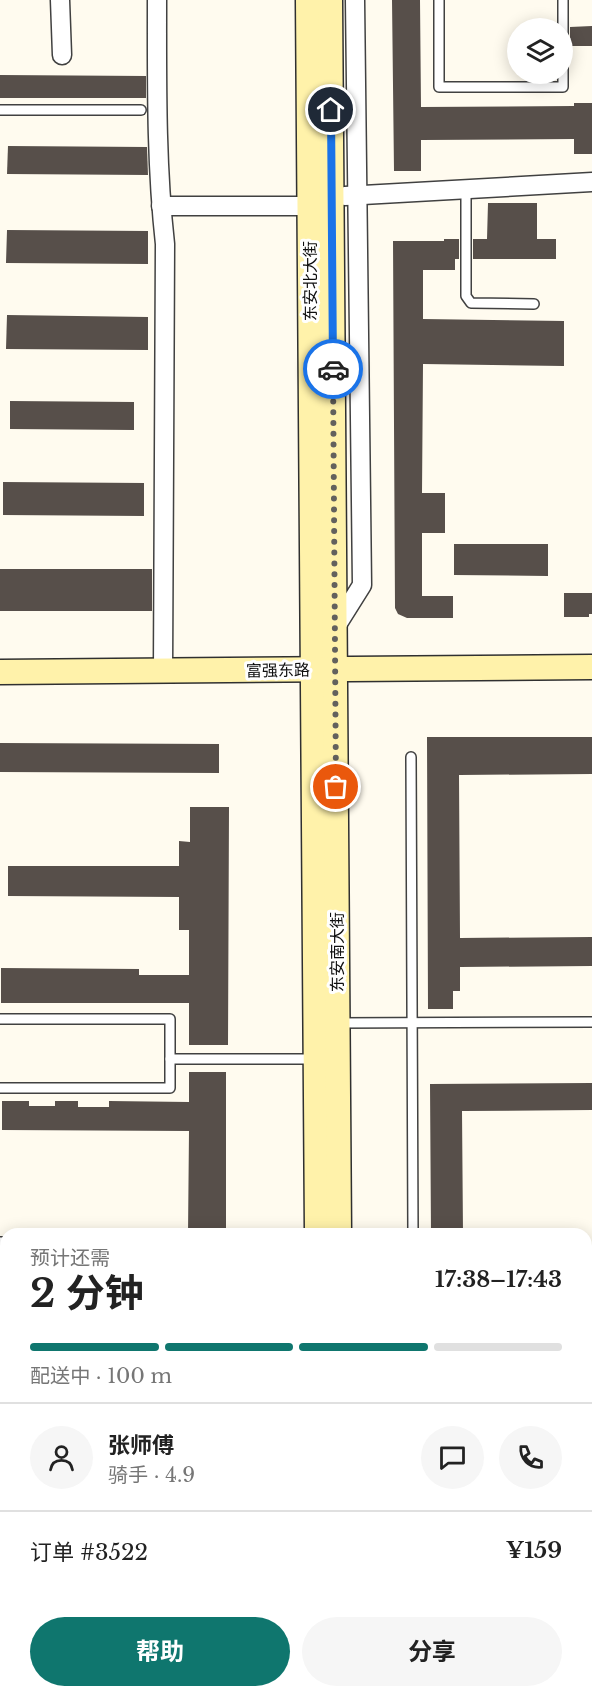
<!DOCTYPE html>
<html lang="zh">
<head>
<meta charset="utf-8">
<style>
  :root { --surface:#fff; --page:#f6f6f6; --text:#222; --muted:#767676; --line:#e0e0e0; --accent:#0f766e }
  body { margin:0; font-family:"Libre Baskerville","Noto Sans SC",serif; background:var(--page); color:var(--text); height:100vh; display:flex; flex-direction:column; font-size:22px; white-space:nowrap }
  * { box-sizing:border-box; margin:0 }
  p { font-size:20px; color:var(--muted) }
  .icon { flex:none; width:33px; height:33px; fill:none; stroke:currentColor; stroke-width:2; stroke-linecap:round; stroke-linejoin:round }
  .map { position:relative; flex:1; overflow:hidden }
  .panel { position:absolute; left:0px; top:1228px; width:592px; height:470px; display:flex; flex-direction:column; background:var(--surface); border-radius:18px 18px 0 0; box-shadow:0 3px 15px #0003 }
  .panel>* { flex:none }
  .tools { position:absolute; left:507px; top:18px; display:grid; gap:12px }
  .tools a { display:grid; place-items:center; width:66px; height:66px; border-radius:50%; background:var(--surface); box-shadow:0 3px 15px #0003; font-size:30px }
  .pin { position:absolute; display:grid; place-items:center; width:51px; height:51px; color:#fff; margin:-26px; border:3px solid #fff; border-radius:50%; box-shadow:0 2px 6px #0007 }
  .courier { position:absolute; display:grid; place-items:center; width:60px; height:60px; margin:-30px; border:4px solid #1a73e8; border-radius:50%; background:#fff; color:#222; box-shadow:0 2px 8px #0007 }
  .headline em { font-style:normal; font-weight:700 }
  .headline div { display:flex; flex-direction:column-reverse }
  .headline { display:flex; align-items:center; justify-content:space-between; height:102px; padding:0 30px }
  h1 { font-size:39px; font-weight:700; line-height:45px }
  .bar { display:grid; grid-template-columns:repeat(4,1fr); gap:9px 6px; align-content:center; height:72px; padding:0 30px }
  .bar i { height:8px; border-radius:4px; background:var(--line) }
  .bar .on { background:var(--accent) }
  .bar p { grid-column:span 4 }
  .line { display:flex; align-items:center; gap:15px; padding:0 30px; border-top:2px solid var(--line) }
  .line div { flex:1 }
  .round { display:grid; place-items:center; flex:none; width:63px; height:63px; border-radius:32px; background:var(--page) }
  .button { display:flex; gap:12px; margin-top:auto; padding:12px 30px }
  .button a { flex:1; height:69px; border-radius:36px; background:var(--accent); color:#fff; font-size:24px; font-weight:700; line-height:69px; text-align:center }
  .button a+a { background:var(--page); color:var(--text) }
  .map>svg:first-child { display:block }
</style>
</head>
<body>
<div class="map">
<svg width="592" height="1697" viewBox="0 0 592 1697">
  <rect width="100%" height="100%" fill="#fffbef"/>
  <!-- building -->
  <g fill="#574f4a">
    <polygon points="392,0 420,0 421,107 574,106 574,103 592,103 592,154 574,154 574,139 421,140 421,171 394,171"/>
    <polygon points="592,26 592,46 570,46 570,27"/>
    <polygon points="0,75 146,76 146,98 0,98"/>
    <polygon points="8,146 147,147 148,175 7,174"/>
    <polygon points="488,203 537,203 537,239 556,239 556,259 473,259 473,239 487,239"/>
    <polygon points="7,230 148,231 148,264 6,263"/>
    <polygon points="444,239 459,239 459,259 455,259 455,270 423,270 423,319 564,321 564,366 423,364 422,493 445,493 445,533 422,533 422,596 453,596 453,618 407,618 398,614 395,608 393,241 444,241"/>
    <polygon points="7,315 148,317 148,350 6,349"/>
    <polygon points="10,401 134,402 134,430 10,429"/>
    <polygon points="3,482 144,483 144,516 3,515"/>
    <polygon points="454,544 548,544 548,576 454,575"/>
    <rect x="0" y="569" width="152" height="42"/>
    <polygon points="564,593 592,593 592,614 589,614 589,617 564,617"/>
    <polygon points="427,737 592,737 592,774 459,775 460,938 592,937 592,966 460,967 460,991 453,991 453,1009 428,1009"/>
    <polygon points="0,743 219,744 219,773 0,772"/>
    <polygon points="190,807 229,807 228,1045 189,1045 189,1003 1,1003 1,968 139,969 139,975 189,975 189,930 179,930 179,897 8,896 8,866 179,866 179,841 190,842"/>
    <polygon points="189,1072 226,1072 226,1234 188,1234 189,1131 2,1130 2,1101 29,1101 29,1106 55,1106 55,1101 78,1101 78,1107 109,1107 109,1101 189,1102"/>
    <polygon points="592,1083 592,1110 462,1111 463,1234 431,1234 430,1084"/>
  </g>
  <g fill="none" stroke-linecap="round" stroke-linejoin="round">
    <defs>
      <g id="lane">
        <polyline points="439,0 439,87 563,87 563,0"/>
        <polyline points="0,110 141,110"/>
        <polyline points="466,189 466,296 471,303 534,304"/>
        <polyline points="411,757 413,1234"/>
        <polyline points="0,1019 170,1019 170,1088 0,1088"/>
        <polyline points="338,1023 592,1022"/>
        <polyline points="170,1059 315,1059"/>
        <polyline points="0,1242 6,1242"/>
        <polyline points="586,1488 592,1488"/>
        <polyline points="586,1557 592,1556"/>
        <polyline points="586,1661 592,1661"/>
      </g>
      <g id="street">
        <polyline points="60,0 62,55"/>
        <path d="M157,0C157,82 156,163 165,244L163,671"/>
        <polyline points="345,196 592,182"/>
        <polyline points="161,206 310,206"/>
        <polyline points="335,628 362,585 355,0"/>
      </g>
      <g id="secondary">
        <polyline points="308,0 317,1234"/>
        <polyline points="330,0 339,1234"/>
        <polyline points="0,672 592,667"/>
        <polyline points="586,1613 592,1613"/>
        <polyline points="0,1616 6,1616"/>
        <polyline points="586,1632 592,1632"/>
        <polyline points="0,1635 6,1635"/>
        <polyline points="320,1692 320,1697"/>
        <polyline points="342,1692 342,1697"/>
      </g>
    </defs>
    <!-- lane casing -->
    <use href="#lane" stroke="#414141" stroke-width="12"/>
    <!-- street casing -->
    <use href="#street" stroke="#414141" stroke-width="21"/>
    <!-- secondary casing -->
    <use href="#secondary" stroke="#303030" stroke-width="27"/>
    <!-- lane -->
    <use href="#lane" stroke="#fff" stroke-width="9"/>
    <!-- street -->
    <use href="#street" stroke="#fff" stroke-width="18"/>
    <!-- secondary -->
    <use href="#secondary" stroke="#fff2aa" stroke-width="24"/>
  </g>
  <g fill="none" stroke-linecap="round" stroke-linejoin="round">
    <!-- done -->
    <polyline stroke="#62615d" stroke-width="6" stroke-dasharray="0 10.8" points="333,369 336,787"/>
    <!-- route -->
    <polyline stroke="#1a73e8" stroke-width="8" points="331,110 333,369"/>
  </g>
  <g text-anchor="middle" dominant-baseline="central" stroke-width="6" stroke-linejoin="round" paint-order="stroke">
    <!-- street labels -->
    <g font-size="16" fill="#0e0e0e" stroke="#fff">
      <text transform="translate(310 281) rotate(-90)">东安北大街</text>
      <text transform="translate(278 670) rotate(-1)">富强东路</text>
      <text transform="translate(337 952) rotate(-90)">东安南大街</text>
    </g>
  </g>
</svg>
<div class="tools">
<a><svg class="icon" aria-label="layers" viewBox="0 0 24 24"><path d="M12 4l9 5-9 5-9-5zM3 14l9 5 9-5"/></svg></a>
</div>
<div class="pin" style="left:336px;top:787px;background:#ea580c"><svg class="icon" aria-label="bag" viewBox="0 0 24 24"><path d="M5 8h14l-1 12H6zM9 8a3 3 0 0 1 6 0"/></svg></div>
<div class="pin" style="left:331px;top:110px;background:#1f2937"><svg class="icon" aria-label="home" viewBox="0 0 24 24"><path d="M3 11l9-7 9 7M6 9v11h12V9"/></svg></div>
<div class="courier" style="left:333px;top:369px"><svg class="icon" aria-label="car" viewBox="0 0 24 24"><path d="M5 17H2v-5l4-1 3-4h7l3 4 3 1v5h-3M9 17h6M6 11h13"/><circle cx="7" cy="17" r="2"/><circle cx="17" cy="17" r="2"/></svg></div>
<section class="panel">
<div class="headline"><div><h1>2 分钟</h1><p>预计还需</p></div><em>17:38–17:43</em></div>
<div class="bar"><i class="on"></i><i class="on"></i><i class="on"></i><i></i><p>配送中 · 100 m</p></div>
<div class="line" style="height:108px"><a class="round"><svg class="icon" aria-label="person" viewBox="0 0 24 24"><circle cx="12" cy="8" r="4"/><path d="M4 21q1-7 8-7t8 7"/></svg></a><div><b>张师傅</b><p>骑手 · 4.9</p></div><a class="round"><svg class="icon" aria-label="chat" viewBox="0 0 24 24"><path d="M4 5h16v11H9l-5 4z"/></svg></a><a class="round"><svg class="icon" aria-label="phone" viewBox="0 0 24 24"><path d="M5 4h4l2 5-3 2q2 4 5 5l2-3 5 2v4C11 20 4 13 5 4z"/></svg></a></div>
<div class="line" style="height:78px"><div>订单 #3522</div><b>¥159</b></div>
<div class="button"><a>帮助</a><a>分享</a></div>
</section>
</div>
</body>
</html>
